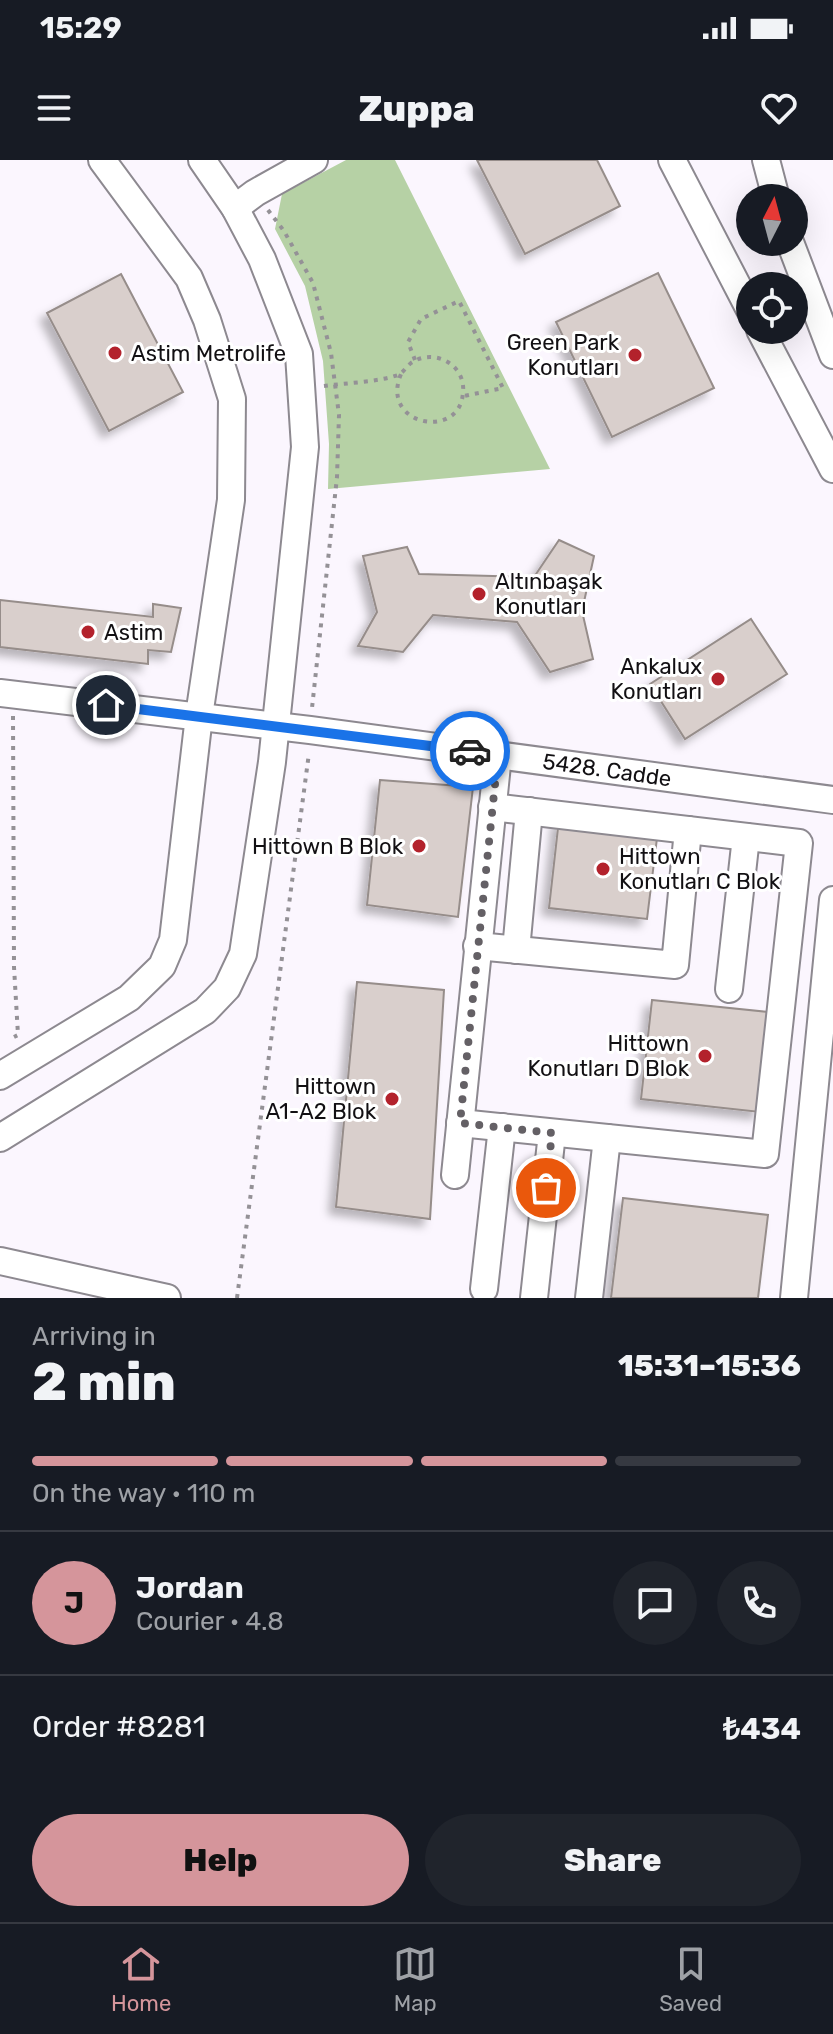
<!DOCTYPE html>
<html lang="en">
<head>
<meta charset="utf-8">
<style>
  :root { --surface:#171b24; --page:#20242c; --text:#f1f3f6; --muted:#9ea1a6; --line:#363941; --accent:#d5959b }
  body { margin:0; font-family:Rubik,sans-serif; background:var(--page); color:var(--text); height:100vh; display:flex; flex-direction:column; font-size:30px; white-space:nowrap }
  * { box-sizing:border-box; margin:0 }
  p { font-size:26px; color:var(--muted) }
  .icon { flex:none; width:44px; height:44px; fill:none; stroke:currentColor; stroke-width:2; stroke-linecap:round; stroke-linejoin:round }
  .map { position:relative; height:1138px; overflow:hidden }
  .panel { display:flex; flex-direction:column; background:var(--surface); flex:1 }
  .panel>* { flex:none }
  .needle { width:52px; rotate:6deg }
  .fabs { position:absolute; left:736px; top:24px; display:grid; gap:16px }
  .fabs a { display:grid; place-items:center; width:72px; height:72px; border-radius:50%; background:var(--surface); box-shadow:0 8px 32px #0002; font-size:40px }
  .pin { position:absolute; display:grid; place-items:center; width:68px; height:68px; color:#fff; margin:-34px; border:4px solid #fff; border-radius:50%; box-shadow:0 2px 8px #0007 }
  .courier { position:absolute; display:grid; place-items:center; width:80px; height:80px; margin:-40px; border:6px solid #1a73e8; border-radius:50%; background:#fff; color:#222; box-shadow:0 2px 10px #0007 }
  .summary em { font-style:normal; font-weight:800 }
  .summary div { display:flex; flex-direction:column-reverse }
  .summary { display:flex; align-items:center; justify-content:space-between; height:136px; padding:0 32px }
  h1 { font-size:52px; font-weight:800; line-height:60px }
  .bar { display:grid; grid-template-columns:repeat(4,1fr); gap:12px 8px; align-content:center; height:96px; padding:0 32px }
  .bar i { height:10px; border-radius:6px; background:var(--line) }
  .bar .active { background:var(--accent) }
  .bar p { grid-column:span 4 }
  .line { display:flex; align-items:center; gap:20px; padding:0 32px; border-top:2px solid var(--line) }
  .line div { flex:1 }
  .round { display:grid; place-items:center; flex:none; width:84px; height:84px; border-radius:42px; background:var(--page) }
  .action { display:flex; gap:16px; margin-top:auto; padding:16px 32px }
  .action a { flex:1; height:92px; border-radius:48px; background:var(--accent); color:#111; font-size:32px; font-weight:800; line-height:92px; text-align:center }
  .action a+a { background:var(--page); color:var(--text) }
  .status { display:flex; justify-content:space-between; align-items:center; height:56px; padding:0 40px; background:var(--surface); direction:ltr }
  .status svg { height:22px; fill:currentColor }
  header { display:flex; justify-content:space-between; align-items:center; height:104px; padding:0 32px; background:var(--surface); font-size:36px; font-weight:800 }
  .menu { display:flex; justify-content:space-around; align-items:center; height:112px; border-top:2px solid var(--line); background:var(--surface); font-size:22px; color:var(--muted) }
  .menu a { display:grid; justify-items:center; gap:4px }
  .menu .active { color:var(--accent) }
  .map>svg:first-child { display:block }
</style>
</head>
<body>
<div class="status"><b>15:29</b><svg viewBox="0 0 49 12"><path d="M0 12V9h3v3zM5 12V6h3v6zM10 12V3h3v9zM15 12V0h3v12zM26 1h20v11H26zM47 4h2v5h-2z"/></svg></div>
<header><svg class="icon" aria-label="menu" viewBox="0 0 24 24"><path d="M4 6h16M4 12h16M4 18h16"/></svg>Zuppa<svg class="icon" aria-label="heart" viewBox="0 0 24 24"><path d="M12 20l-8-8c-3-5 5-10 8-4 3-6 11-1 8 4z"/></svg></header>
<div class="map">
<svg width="833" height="1138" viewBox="0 0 833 1138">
  <defs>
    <filter id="shadow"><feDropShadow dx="-7" dy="7" stdDeviation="4" flood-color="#0004"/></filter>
  </defs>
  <rect width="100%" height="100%" fill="#fbf6fe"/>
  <!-- park -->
  <polygon fill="#b6d1a5" points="346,0 395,0 550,309 328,329 329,284 323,201 305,126 275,69 282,34"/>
  <!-- building -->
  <g fill="#d9cfcc" stroke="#968d8a" stroke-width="2" filter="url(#shadow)">
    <polygon points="477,0 597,0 620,46 525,94"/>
    <polygon points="658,113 714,228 612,277 556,162"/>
    <polygon points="121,114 183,232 109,271 47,153"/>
    <polygon points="559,380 594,396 582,451 593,499 550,512 517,462 433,455 403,492 358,486 377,452 363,396 407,387 419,414 534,417"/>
    <polygon points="0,440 153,457 153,444 181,448 171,492 148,490 148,504 0,487"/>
    <polygon points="751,459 787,514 685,579 650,524"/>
    <polygon points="380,620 473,627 458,757 367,745"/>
    <polygon points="559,659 658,670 647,759 549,748"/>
    <polygon points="357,822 444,830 430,1059 336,1047"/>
    <polygon points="652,840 768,852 760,952 641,939"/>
    <polygon points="623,1038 768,1055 758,1138 611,1138"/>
  </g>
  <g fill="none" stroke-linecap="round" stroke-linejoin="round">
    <defs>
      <g id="minor">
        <polyline points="672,0 750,150"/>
        <polyline points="766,0 776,38"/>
        <polyline points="235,48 255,33 314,0"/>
        <polyline points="790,82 833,195"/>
        <polyline points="760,170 833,309"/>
        <polyline points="0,533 310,570 833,640"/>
        <polyline points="477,786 675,805 688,670"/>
        <polyline points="516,790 529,651"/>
        <polyline points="729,829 746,677"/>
        <polyline points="0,916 129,838 162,806 173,780 199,556 231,340 232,239 207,160 189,118 102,0"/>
        <polyline points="460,963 765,994 799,683 492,647"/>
        <polyline points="0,978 205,851 227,828 243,794 272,602 305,287 299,194 262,99 235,48 202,0"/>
        <polyline points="455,1015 498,595"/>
        <polyline points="0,1101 167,1138"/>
        <polyline points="484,1129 502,967"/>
        <polyline points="534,1138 552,973"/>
        <polyline points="589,1138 607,978"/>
        <polyline points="794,1138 833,740"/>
      </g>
    </defs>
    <!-- minor casing -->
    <use href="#minor" stroke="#8d8990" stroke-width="30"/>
    <!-- path -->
    <g stroke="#949196" stroke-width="4" stroke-dasharray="4 6" stroke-linecap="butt">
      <polyline points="268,50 284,71 313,123 331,193 339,255 337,317 312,548"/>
      <polyline points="415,200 408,182 421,159 459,141 503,228 464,236"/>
      <path d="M324,226C345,223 378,222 398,215C403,213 406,207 411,203C425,193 445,196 456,209C461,215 464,223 463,232C461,281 379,266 401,214"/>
      <polyline points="13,556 14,807 18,875 14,877"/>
      <polyline points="237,1138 309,593"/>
    </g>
    <!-- minor -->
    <use href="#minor" stroke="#fff" stroke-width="26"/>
  </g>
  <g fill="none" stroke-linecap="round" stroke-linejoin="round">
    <!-- done -->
    <polyline stroke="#646065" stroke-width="8" stroke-dasharray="0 14.4" points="470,591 498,595 460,963 552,973 546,1028"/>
    <!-- route -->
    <polyline stroke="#1a73e8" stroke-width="10" points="106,545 470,591"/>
  </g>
  <!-- markers -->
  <g fill="#b3222c" stroke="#fff" stroke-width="3">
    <circle cx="115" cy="193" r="8"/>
    <circle cx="635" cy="195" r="8"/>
    <circle cx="479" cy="434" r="8"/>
    <circle cx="88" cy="472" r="8"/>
    <circle cx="718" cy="519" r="8"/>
    <circle cx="419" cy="686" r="8"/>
    <circle cx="603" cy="709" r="8"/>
    <circle cx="705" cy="896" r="8"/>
    <circle cx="392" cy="939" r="8"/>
  </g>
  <g text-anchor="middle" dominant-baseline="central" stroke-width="6" stroke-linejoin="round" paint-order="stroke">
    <!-- poi labels -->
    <g font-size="22" fill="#121013" stroke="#fff" text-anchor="end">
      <text x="619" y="182">Green Park<tspan x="619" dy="25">Konutları</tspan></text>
      <text x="131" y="193" text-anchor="start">Astim Metrolife</text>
      <text x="495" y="421" text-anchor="start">Altınbaşak<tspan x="495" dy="25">Konutları</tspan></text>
      <text x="104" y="472" text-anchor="start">Astim</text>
      <text x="702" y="506">Ankalux<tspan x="702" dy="25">Konutları</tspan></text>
      <text x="403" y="686">Hittown B Blok</text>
      <text x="619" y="696" text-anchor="start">Hittown<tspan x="619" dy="25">Konutları C Blok</tspan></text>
      <text x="689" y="883">Hittown<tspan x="689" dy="25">Konutları D Blok</tspan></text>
      <text x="376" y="926">Hittown<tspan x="376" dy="25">A1-A2 Blok</tspan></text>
    </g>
    <!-- street labels -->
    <g font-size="22" fill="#121013" stroke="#fff">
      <text transform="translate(607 610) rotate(8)">5428. Cadde</text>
    </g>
  </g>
</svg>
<div class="fabs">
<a><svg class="needle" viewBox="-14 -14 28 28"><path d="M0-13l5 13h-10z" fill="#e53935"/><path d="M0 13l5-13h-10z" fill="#9ea1a6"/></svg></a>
<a><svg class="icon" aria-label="locate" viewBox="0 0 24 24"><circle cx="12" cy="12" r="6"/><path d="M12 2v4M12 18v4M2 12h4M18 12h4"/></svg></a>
</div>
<div class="pin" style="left:546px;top:1028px;background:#ea580c"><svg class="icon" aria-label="bag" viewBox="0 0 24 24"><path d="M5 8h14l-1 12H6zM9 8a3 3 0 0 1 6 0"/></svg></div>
<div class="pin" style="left:106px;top:545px;background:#1f2937"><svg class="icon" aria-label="home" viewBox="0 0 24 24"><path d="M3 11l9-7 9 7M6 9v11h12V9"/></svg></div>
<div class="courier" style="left:470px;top:591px"><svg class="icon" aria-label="car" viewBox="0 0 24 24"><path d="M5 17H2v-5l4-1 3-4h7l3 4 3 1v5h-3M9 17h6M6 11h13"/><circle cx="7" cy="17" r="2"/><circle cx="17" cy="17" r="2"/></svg></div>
</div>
<section class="panel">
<div class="summary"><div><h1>2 min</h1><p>Arriving in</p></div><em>15:31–15:36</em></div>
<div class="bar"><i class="active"></i><i class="active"></i><i class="active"></i><i></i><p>On the way · 110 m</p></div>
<div class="line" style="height:144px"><b class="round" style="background:var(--accent);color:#111">J</b><div><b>Jordan</b><p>Courier · 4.8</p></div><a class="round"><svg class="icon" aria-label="chat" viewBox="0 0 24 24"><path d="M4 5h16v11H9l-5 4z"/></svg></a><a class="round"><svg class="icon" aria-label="phone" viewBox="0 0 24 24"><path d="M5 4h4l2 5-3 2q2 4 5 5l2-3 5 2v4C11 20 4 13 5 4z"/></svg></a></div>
<div class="line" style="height:104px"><div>Order #8281</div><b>₺434</b></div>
<div class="action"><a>Help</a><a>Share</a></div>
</section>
<nav class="menu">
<a class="active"><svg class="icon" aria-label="home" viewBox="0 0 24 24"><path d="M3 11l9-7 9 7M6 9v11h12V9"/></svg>Home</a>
<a><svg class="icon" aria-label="map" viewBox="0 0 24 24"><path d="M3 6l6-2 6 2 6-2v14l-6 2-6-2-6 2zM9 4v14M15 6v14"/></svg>Map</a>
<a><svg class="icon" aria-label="saved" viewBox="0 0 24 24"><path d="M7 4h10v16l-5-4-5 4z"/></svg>Saved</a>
</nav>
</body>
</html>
